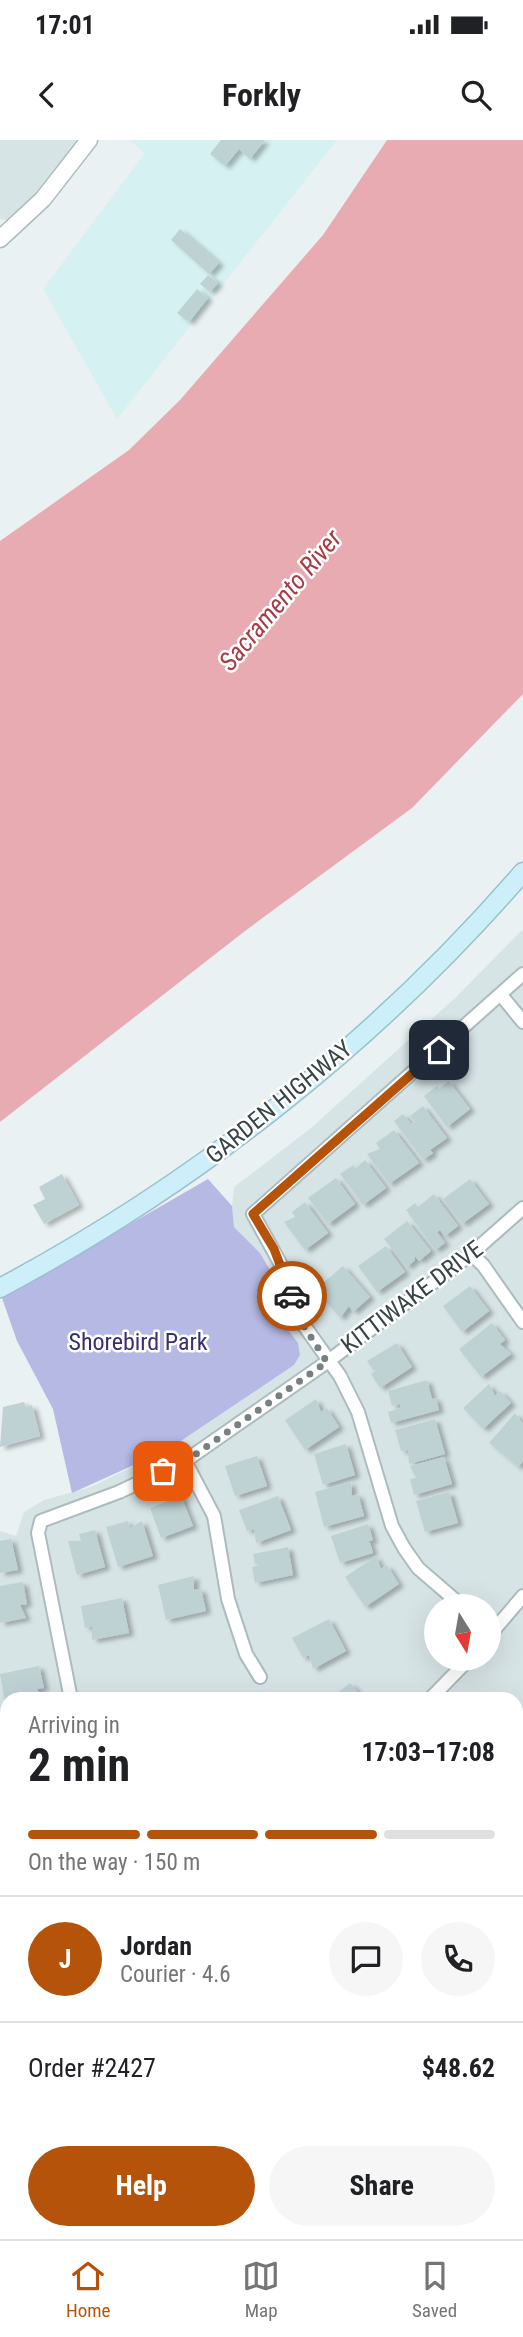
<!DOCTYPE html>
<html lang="en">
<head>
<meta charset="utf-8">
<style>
  :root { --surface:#fff; --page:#f6f6f6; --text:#202124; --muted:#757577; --line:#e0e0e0; --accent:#b45309 }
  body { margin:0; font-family:"Roboto Condensed",sans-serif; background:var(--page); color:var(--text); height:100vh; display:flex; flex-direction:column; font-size:26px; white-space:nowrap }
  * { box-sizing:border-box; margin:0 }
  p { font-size:23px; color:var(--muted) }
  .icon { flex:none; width:38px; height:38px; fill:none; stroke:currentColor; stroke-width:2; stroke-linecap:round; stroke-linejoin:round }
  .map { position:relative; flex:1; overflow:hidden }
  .drawer { position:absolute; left:0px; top:1552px; width:523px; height:548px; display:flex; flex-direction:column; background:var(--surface); border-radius:21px 21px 0 0; box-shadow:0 7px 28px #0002 }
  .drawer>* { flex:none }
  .needle { width:46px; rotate:169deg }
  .fabs { position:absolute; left:424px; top:1454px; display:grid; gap:14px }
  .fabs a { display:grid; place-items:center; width:77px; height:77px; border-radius:50%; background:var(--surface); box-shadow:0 7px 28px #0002; font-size:35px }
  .pin { position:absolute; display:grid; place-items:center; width:60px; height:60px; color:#fff; margin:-30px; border-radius:14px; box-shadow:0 4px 10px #0006 }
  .courier { position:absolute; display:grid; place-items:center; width:70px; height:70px; margin:-35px; border:5px solid #b45309; border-radius:50%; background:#fff; color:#222; box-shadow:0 2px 9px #0007 }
  .summary em { font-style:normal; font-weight:700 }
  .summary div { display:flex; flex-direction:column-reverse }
  .summary { display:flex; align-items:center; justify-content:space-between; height:119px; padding:0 28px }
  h1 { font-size:46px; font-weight:700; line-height:52px }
  .bar { display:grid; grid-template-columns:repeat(4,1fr); gap:10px 7px; align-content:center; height:84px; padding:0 28px }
  .bar i { height:9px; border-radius:5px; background:var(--line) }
  .bar .on { background:var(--accent) }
  .bar p { grid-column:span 4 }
  .line { display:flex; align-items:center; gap:18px; padding:0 28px; border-top:2px solid var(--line) }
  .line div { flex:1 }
  .round { display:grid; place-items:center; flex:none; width:74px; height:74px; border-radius:37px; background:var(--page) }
  .button { display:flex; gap:14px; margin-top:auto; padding:14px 28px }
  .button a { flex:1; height:80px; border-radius:42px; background:var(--accent); color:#fff; font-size:28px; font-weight:700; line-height:80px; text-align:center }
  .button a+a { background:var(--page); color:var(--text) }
  .status { display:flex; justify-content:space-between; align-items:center; height:49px; padding:0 35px; background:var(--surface); direction:ltr }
  .status svg { height:19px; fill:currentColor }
  header { display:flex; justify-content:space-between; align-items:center; height:91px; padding:0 28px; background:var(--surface); font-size:32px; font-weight:700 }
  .dock { display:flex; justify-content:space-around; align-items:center; height:98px; border-top:2px solid var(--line); background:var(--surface); font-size:19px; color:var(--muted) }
  .dock a { display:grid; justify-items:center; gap:4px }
  .dock .on { color:var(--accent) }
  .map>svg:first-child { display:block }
</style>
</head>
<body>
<div class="status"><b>17:01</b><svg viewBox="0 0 49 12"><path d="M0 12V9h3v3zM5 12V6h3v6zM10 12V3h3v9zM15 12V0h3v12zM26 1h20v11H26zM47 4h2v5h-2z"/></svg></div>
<header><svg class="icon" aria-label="back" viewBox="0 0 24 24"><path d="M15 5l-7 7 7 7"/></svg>Forkly<svg class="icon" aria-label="search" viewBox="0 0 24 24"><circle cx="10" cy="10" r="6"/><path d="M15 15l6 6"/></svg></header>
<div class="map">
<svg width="523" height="2099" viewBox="0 0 523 2099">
  <defs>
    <filter id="shadow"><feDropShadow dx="5" dy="3" stdDeviation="2" flood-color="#0004"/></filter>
  </defs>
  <rect width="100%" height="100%" fill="#e9f1f3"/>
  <!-- residential -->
  <g fill="#d7e4e6" fill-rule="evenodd">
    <polygon points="0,0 78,0 23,71 8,80 0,79"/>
    <path d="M523,789V1872L516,1878V1559H7V2093H205L195,2099H0V1391L16,1396L24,1372L44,1360L91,1347L169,1309L294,1225L298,1204L286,1187L270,1130L260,1113L234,1087L232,1066L234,1047L311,988L455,858ZM436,1466H488V1519H436Z"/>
    <polygon points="523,1918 523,2099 283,2099 293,2093 516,2093 516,1923"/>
  </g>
  <!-- commercial -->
  <polygon fill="#d6f1f2" points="129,0 337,0 117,279 43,149 145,13"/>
  <!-- green -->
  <polygon fill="#b5b9e3" points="208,1039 232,1066 234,1087 260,1113 270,1130 286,1187 298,1203 300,1215 294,1225 169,1309 72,1353 53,1269 17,1201 2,1158"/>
  <!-- water -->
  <polygon fill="#e9abb2" points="387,0 523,0 523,554 412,668 245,791 0,982 0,401 129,310 180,260 323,95"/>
  <!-- building -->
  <g fill="#bfd2d3" filter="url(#shadow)">
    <polygon points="221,0 265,0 250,19 239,9 225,26 210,14"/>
    <polygon points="180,89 219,123 209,134 171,100"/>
    <polygon points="208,135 218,143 210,152 200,144"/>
    <polygon points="197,149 208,158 189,182 177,173"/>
    <polygon points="449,941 470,969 447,987 424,956 437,946 441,951 441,947"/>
    <polygon points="423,966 447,998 430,1010 433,1013 423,1020 394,981 403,974 411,984 415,982 410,976"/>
    <polygon points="394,990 419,1023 389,1044 367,1014 380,1009 376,1003"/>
    <polygon points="365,1020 386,1048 363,1065 340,1034 353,1025 357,1030 357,1027"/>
    <polygon points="62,1034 79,1065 44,1084 33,1065 45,1059 39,1047"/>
    <polygon points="336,1038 355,1064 328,1084 308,1058"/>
    <polygon points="470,1039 489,1064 462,1084 443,1059"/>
    <polygon points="434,1054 458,1086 445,1096 440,1090 437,1092 445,1103 435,1110 406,1070 415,1063 418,1067"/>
    <polygon points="305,1062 328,1093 305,1110 284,1082 295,1077 292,1072"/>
    <polygon points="407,1081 431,1111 419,1121 415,1116 415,1120 407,1127 384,1099"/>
    <polygon points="386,1106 405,1132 377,1152 358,1126"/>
    <polygon points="343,1126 370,1157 353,1172 349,1166 340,1178 316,1149"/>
    <polygon points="470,1146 489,1171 462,1192 443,1166"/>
    <polygon points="492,1183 505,1200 500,1204 511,1214 481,1237 459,1209"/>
    <polygon points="397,1203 412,1227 380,1248 371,1234 377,1230 373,1230 367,1221"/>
    <polygon points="427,1240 432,1259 436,1258 439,1270 391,1283 388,1272 401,1268 400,1264 392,1266 388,1251"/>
    <polygon points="489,1244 495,1256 500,1251 511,1263 483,1289 463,1268"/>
    <polygon points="316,1259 321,1272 327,1268 339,1287 305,1310 285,1280"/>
    <polygon points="24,1262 26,1267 32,1265 40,1296 0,1307 3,1267"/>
    <polygon points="515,1273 523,1284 523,1321 518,1327 489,1303"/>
    <polygon points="435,1279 445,1314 409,1324 408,1310 401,1311 395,1290"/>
    <polygon points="346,1304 355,1335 323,1345 314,1314"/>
    <polygon points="257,1316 267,1346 235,1356 225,1326"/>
    <polygon points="444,1317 452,1344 414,1355 410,1339 416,1338 410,1326"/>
    <polygon points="351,1342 352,1356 358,1354 364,1376 324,1387 315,1352"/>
    <polygon points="449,1352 458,1383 425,1392 416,1361"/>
    <polygon points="181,1356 193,1386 161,1398 150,1368"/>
    <polygon points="278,1356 291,1390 256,1403 254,1389 247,1391 239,1370"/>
    <polygon points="128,1381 130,1388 142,1381 153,1416 118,1427 106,1387"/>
    <polygon points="368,1384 373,1400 367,1402 370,1403 373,1413 340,1423 331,1396"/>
    <polygon points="95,1390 105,1427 77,1435 68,1401 81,1401 79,1394"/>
    <polygon points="11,1399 18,1430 0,1433 0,1401"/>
    <polygon points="288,1407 293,1435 255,1443 252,1427 259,1425 255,1424 253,1414"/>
    <polygon points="376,1416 381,1429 387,1425 399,1444 365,1467 345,1437"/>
    <polygon points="194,1436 194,1450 201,1449 206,1471 166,1480 158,1445"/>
    <polygon points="23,1442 27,1464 20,1465 26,1478 0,1483 0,1446"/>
    <polygon points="122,1458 129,1493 92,1500 92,1486 85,1488 81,1466"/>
    <polygon points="329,1479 346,1511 313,1529 309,1515 303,1518 292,1498"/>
    <polygon points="39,1526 44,1548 37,1549 42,1559 7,1559 6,1568 0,1534"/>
    <polygon points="350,1543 364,1559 330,1559"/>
    <polygon points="0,1846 7,1853 7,1871 0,1878"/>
    <polygon points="516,1981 521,1981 518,2023 516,2023"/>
    <polygon points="84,2093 121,2093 122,2097 85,2099"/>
    <polygon points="345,2093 360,2093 364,2099 336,2099"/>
    <polygon points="365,2093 410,2093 413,2097 369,2099"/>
  </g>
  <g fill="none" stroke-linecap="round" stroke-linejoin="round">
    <defs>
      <g id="minor">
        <polyline points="501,855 523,882"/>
        <polyline points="471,1114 483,1125 523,1182"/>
        <polyline points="185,1321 214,1376 228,1459 246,1514 260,1537"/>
        <polyline points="462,1466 418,1428 404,1408 392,1386 358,1272 340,1236 298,1177 285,1132 253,1074 523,834"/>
        <polyline points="488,1497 523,1456"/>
        <polyline points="71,1559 38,1393 41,1381 119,1352 185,1321 327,1222 471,1114 523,1068"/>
        <polyline points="430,1559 469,1519"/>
        <polyline points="516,1632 523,1639"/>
        <polyline points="0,1635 7,1634"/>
        <polyline points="516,1903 523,1897"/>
        <polyline points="0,2066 5,2099"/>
        <polyline points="497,2093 500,2099"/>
        <polyline points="249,2099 259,2093"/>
        <polyline points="449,2099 457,2093"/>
      </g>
      <polyline id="tertiary" points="0,99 43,59 89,0"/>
      <path id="secondary" d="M0,1148C197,1043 377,901 523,732"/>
    </defs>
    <!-- minor casing -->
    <use href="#minor" stroke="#acbbbd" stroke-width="16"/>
    <!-- tertiary casing -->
    <use href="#tertiary" stroke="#acbbbd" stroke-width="19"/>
    <!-- secondary casing -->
    <use href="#secondary" stroke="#9ac1cb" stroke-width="21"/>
    <!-- minor -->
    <use href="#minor" stroke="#fff" stroke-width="12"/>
    <!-- tertiary -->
    <use href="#tertiary" stroke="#fff" stroke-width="16"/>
    <!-- secondary -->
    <use href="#secondary" stroke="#cceff9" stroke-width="18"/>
  </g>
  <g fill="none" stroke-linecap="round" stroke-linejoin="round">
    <!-- done -->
    <polyline stroke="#768182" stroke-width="7" stroke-dasharray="0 12.6" points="163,1331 186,1321 327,1222 298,1177 292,1156"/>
    <!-- route -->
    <polyline stroke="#b45309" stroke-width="9" points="292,1156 274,1109 253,1074 439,910"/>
  </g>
  <g text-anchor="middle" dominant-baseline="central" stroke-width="5" stroke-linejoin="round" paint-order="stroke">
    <!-- street labels -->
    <g font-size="24" fill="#384445" stroke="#fff">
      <text transform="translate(279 962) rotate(-39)">GARDEN HIGHWAY</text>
      <text transform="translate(412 1157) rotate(-37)">KITTIWAKE DRIVE</text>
    </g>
    <!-- park labels -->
    <g font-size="24" fill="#363072" stroke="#fff">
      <text x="138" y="1202">Shorebird Park</text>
    </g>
    <!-- water labels -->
    <g font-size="26" font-style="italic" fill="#a73b46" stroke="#fff">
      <text transform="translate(280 460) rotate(-50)">Sacramento River</text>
    </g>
  </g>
</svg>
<div class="fabs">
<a><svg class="needle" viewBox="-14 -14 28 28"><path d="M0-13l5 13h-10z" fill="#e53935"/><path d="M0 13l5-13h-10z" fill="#757577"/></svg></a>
</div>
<div class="pin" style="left:163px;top:1331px;background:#ea580c"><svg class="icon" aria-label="bag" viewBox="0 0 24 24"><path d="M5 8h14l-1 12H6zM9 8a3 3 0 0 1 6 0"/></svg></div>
<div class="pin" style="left:439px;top:910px;background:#1f2937"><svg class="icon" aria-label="home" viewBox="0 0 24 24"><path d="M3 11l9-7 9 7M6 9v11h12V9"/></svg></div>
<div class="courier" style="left:292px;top:1156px"><svg class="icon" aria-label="car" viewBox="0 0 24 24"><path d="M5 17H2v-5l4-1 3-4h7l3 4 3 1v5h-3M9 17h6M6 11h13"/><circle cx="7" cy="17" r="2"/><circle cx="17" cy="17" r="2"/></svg></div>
<section class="drawer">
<div class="summary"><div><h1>2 min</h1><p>Arriving in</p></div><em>17:03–17:08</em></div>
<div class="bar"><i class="on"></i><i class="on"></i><i class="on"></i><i></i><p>On the way · 150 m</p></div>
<div class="line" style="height:126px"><b class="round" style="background:var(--accent);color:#fff">J</b><div><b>Jordan</b><p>Courier · 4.6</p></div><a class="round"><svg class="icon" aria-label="chat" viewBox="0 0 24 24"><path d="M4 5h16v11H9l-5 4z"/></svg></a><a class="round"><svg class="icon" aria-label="phone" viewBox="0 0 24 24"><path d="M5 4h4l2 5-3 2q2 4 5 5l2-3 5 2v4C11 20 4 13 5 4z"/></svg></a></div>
<div class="line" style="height:91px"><div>Order #2427</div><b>$48.62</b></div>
<div class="button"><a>Help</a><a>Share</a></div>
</section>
</div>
<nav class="dock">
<a class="on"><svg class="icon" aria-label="home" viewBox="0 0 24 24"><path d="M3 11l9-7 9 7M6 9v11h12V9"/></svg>Home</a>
<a><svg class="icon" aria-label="map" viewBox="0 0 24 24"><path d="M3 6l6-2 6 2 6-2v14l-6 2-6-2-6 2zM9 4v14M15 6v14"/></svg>Map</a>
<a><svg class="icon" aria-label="saved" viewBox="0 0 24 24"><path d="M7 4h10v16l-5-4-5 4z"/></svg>Saved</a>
</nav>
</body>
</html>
